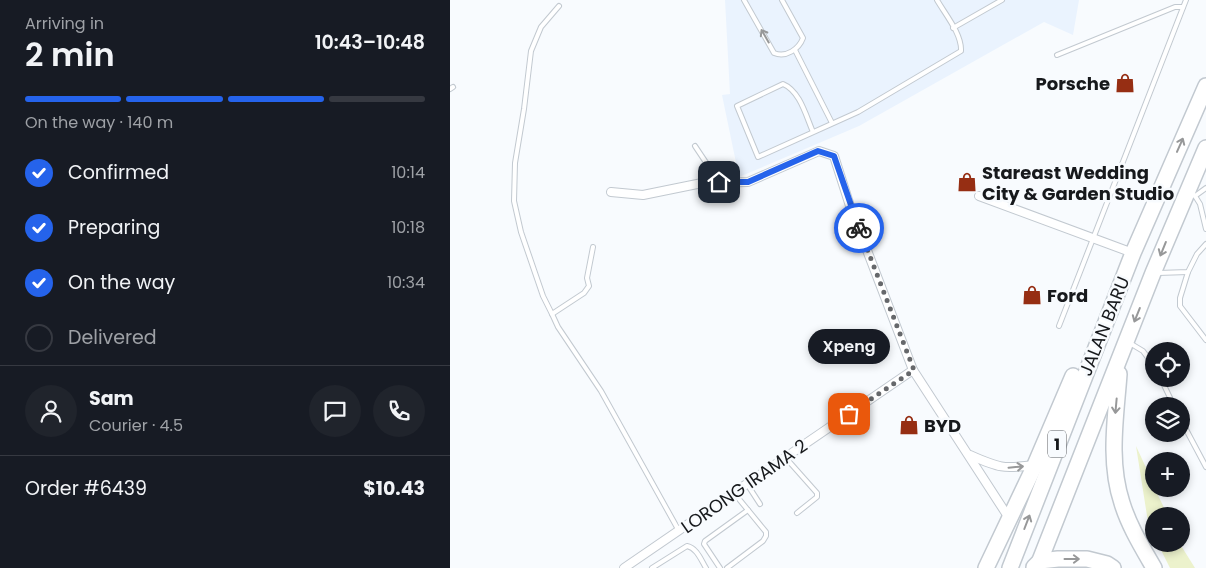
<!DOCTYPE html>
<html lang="en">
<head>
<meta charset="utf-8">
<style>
  :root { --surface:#171b24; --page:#20242c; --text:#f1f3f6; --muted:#9ea1a6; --line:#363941; --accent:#2563eb }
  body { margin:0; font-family:Poppins,sans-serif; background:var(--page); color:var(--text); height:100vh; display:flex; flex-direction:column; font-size:19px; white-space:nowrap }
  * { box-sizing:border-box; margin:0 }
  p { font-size:16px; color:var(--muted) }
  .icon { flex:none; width:28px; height:28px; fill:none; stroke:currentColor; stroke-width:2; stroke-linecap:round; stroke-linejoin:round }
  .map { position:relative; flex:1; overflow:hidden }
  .sheet { display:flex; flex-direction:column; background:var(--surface); width:450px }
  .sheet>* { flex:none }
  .fabs { position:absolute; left:695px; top:342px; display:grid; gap:10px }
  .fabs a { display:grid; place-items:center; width:45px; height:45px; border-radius:50%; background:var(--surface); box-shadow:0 2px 8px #0003; font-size:25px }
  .pin { position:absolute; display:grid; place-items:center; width:42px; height:42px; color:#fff; margin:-21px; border-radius:10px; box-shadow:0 2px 8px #0006 }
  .courier { position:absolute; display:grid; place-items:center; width:50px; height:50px; margin:-25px; border:4px solid #2563eb; border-radius:50%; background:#fff; color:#222; box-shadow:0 1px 6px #0007 }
  .bubble { position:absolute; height:35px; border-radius:18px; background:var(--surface); box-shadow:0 2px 8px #0003; font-size:16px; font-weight:600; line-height:35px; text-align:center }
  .head em { font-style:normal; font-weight:600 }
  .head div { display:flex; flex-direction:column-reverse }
  .head { display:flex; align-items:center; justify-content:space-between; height:85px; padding:0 25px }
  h1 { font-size:32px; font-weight:600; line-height:38px }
  .bar { display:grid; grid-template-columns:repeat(4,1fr); gap:8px 5px; align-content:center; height:60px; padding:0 25px }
  .bar i { height:6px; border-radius:4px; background:var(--line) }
  .bar .selected { background:var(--accent) }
  .bar p { grid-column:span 4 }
  .line { display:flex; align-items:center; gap:12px; padding:0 25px; border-top:1px solid var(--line) }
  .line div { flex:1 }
  .round { display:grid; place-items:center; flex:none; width:52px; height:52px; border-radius:26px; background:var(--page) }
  ol { padding:0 25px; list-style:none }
  li { display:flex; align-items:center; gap:15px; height:55px }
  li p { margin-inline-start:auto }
  li .icon { padding:5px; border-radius:50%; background:var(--accent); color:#fff; stroke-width:4 }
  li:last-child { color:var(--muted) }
  li i { width:28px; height:28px; border:2px solid var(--line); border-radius:50% }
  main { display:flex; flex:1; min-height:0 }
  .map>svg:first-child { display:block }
</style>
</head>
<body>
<main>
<section class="sheet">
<div class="head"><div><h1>2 min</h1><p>Arriving in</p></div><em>10:43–10:48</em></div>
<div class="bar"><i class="selected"></i><i class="selected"></i><i class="selected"></i><i></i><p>On the way · 140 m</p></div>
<ol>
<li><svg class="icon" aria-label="check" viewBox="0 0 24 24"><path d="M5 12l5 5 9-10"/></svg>Confirmed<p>10:14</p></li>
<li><svg class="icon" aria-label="check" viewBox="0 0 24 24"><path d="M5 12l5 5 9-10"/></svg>Preparing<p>10:18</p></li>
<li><svg class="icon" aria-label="check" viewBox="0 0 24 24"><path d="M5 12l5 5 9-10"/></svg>On the way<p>10:34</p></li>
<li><i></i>Delivered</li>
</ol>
<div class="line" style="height:90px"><a class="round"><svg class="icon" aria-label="person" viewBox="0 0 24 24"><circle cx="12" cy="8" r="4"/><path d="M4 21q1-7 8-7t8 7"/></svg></a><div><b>Sam</b><p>Courier · 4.5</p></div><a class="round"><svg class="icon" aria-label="chat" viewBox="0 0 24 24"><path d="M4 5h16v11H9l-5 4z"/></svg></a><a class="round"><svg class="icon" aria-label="phone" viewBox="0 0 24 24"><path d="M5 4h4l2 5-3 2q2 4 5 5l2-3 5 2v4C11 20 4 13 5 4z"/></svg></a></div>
<div class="line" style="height:65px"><div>Order #6439</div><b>$10.43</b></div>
</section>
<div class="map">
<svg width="756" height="568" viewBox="0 0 756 568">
  <rect width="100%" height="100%" fill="#f8fbfe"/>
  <!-- built -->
  <polygon fill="#eaf3fe" points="275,0 629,0 623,35 594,22 409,126 289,177 272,95 280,94"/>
  <!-- green -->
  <g fill="#ecf2cc">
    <polygon points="686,446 704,485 704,489 705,489 718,516 704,516 704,534 698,522"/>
    <polygon points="708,544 730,544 745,568 720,568"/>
  </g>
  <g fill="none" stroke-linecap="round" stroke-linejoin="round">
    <defs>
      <g id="lane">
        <path d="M294,0L324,53C336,58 349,49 353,38L332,0"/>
        <polyline points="109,6 91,27 81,51 74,109 65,163 64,201 71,232 93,296 102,314 108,327 151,391 229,531"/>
        <polyline points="503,28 552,0"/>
        <polyline points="345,50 382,123"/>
        <polyline points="607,55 725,7 733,7"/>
        <polyline points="0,89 3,87"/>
        <path d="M363,132C356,116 350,91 333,84L287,106L308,157L408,112L511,51C512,34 495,14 487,0"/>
        <polyline points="245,146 269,182"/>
        <polyline points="744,195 745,196 756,188"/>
        <polyline points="745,196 750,204 756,229"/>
        <polyline points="738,272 730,298 730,306 756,340"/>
        <polyline points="708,273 738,272 747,254 756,244"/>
        <polyline points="102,314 134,293 139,286 137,278 143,247"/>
        <polyline points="609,326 736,0"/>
        <polyline points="678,342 693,351 704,366"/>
        <polyline points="711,379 724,406"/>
        <polyline points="731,420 756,467"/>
        <polyline points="335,457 367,493 367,497 347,513"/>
        <polyline points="297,484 310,504"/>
        <path d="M202,568L237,546C247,548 251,560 256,568"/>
        <polyline points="270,568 254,544 255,541 298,510"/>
        <polyline points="277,568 313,541 316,536 316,532 284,493"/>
      </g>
      <g id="street">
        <polyline points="161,192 193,195 252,183 298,182 369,151 384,156 400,206 463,370 559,518"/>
        <polyline points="529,196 683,253"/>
        <path d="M520,455C549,468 553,469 585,465"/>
        <polyline points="174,568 463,370"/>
      </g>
      <g id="highway">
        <path d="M669,374C666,416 658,461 672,503C679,526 692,547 704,568"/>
        <polyline points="584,567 590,561 608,559 637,559 657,564 663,568"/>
        <polyline points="536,568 585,465 623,376"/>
        <polyline points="560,568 683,253 756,86"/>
        <polyline points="587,568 703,273 756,148"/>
      </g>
    </defs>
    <!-- lane casing -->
    <use href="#lane" stroke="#c2c9d0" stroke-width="6"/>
    <!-- street casing -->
    <use href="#street" stroke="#c2c9d0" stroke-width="10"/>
    <!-- highway casing -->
    <use href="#highway" stroke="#c2c9d0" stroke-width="18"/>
    <!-- lane -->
    <use href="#lane" stroke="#fff" stroke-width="4"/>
    <!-- street -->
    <use href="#street" stroke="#fff" stroke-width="8"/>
    <!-- highway -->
    <use href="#highway" stroke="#fff" stroke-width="15"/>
  </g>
  <!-- one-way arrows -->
  <defs><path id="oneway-shaft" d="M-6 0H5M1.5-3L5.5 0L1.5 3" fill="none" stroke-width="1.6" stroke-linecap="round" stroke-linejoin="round" transform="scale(1.25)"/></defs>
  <g stroke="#979899">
    <use href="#oneway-shaft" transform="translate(315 36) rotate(-120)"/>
    <use href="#oneway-shaft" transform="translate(730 145) rotate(-66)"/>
    <use href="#oneway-shaft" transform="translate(713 249) rotate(112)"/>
    <use href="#oneway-shaft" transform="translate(687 315) rotate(112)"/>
    <use href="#oneway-shaft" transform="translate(666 406) rotate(95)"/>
    <use href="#oneway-shaft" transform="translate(566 467) rotate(-5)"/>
    <use href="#oneway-shaft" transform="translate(577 522) rotate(-69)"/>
    <use href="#oneway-shaft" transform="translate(622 559)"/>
  </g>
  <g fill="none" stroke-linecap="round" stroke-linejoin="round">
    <!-- done -->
    <polyline stroke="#66686b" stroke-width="5" stroke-dasharray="0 9" points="399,414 464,370 409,228"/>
    <!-- route -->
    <polyline stroke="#2563eb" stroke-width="6" points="269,182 298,182 368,151 384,156 409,228"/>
  </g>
  <!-- icons -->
  <defs>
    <symbol id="shop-bare" viewBox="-9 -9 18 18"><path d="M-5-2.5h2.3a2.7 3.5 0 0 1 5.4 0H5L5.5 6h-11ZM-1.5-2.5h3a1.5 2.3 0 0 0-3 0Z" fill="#962e13" stroke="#f8fbfe" stroke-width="2.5" paint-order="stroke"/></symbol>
  </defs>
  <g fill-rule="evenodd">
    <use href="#shop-bare" x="661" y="69" width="28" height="28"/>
    <use href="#shop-bare" x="503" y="168" width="28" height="28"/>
    <use href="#shop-bare" x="568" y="281" width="28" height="28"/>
    <use href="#shop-bare" x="445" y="411" width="28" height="28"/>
  </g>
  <g text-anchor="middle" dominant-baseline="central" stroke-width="5" stroke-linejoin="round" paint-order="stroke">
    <!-- shield labels -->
    <rect fill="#f8fbfe" stroke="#5a5d60" stroke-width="1" x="598" y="430.5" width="18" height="27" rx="4"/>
    <g font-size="16" font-weight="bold" fill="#17191c">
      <text x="607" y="444">1</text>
    </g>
    <!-- poi labels -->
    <g font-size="18" font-weight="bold" fill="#17191c" stroke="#f8fbfe" text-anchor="start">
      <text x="660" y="83" text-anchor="end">Porsche</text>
      <text x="532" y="172">Stareast Wedding<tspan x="532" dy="21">City &amp; Garden Studio</tspan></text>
      <text x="597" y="295">Ford</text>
      <text x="474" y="425">BYD</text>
    </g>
    <!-- street labels -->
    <g font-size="18" fill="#17191c" stroke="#f8fbfe">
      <text transform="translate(654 326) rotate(-68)">JALAN BARU</text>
      <text transform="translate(294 486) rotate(-35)">LORONG IRAMA 2</text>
    </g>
  </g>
</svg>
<div class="fabs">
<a><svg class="icon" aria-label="locate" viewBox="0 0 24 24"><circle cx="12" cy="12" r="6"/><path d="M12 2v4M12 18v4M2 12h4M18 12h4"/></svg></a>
<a><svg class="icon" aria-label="layers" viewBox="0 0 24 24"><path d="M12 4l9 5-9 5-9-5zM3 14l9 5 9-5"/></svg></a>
<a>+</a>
<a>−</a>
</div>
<div class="pin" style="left:399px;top:414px;background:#ea580c"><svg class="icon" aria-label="bag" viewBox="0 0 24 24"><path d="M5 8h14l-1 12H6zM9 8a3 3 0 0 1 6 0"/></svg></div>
<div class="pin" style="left:269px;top:182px;background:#1f2937"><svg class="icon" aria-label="home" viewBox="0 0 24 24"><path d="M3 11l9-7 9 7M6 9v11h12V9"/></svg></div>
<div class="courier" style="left:409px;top:228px"><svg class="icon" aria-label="bike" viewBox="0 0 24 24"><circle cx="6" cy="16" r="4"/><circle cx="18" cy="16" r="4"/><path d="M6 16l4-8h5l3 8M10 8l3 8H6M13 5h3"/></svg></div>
<div class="bubble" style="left:358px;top:329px;width:82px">Xpeng</div>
</div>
</main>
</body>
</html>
